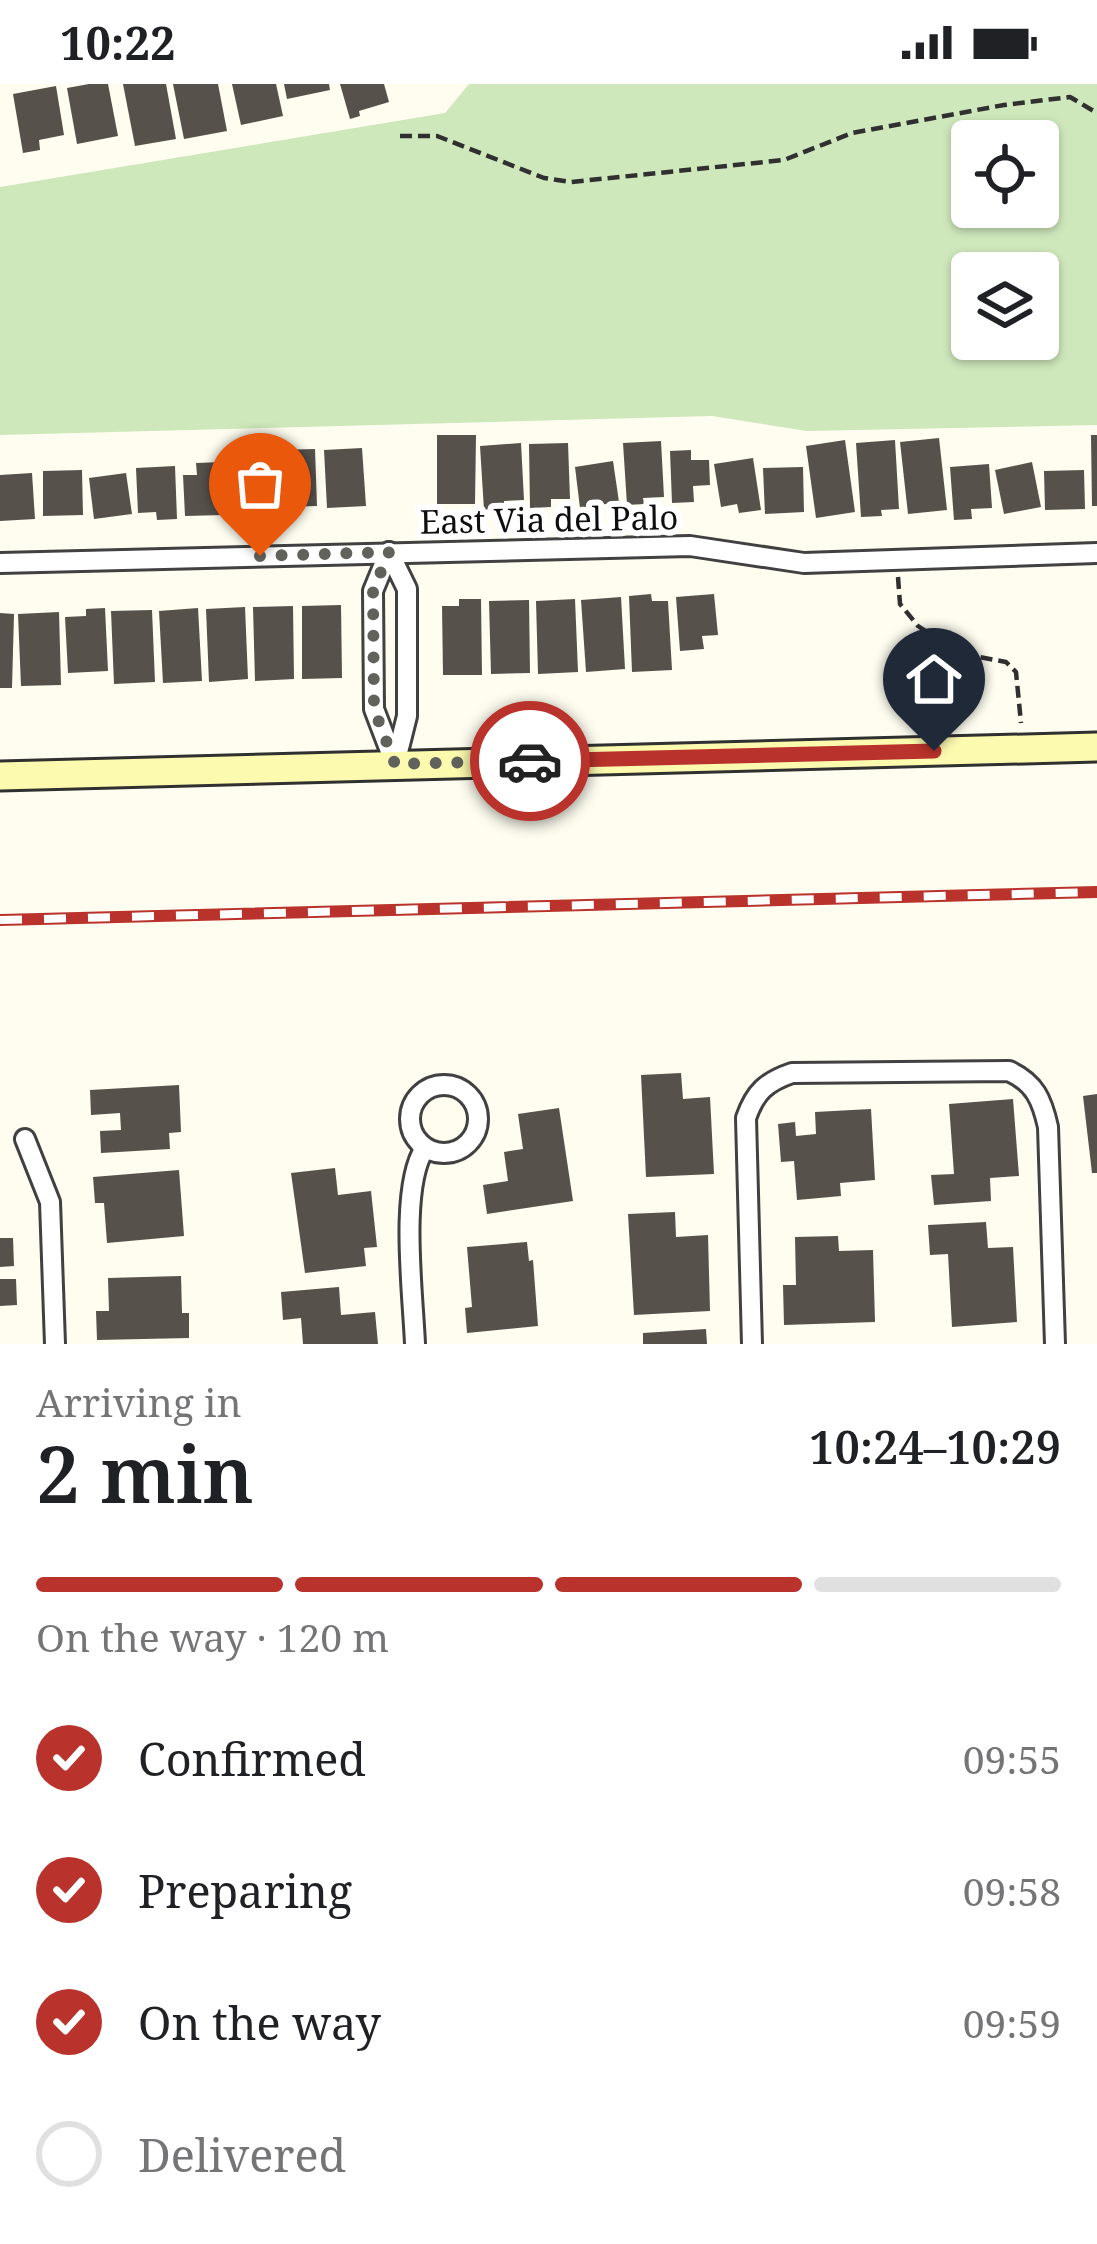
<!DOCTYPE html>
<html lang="en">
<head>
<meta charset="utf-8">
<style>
  :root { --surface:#fff; --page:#f6f6f6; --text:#202124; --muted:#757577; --line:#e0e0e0; --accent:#b9322b }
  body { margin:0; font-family:"Noto Serif",serif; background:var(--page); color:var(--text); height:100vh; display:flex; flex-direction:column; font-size:45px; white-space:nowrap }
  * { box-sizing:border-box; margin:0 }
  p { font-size:39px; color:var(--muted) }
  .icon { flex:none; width:66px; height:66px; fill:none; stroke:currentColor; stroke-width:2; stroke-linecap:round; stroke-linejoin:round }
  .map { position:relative; height:1260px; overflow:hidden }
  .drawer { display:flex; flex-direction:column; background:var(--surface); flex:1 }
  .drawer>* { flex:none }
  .fabs { position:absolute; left:951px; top:36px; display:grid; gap:24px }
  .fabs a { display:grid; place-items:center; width:108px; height:108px; border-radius:12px; background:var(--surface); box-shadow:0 3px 9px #0004; font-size:60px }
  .pin { position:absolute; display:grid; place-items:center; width:102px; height:102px; color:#fff; margin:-123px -51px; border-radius:50% 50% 50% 0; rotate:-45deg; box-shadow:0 0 12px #0007 }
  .pin .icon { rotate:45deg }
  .courier { position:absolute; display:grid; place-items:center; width:120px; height:120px; margin:-60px; border:9px solid #b9322b; border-radius:50%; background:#fff; color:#222; box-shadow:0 3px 15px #0007 }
  .head em { font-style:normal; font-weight:600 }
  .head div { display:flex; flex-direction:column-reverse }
  .head { display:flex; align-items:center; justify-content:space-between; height:204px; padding:0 36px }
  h1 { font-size:78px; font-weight:600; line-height:90px }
  .bar { display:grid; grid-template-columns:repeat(4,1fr); gap:18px 12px; align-content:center; height:144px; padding:0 36px }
  .bar i { height:15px; border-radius:9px; background:var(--line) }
  .bar .current { background:var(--accent) }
  .bar p { grid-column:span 4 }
  ol { padding:0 36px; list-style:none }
  li { display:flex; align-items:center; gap:36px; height:132px }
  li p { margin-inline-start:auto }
  li .icon { padding:12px; border-radius:50%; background:var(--accent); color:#fff; stroke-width:4 }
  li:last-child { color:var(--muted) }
  li i { width:66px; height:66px; border:6px solid var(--line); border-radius:50% }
  .status { display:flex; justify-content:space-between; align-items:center; height:84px; padding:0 60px; background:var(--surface); direction:ltr }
  .status svg { height:33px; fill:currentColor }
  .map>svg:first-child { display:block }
</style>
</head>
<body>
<div class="status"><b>10:22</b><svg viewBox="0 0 49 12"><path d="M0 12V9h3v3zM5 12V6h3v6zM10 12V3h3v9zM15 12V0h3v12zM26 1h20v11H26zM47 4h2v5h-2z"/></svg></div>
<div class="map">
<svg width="1097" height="1260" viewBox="0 0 1097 1260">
  <rect width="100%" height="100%" fill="#fefdf0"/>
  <!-- green -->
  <path fill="#cee8bb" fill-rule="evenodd" d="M469,0H1097V341L807,347L712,332L0,351V103L445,29ZM972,57H1038V123H972ZM972,189H1038V255H972Z"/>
  <!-- building -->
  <g fill="#56514b">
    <polygon points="89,0 108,0 118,52 77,60 67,4"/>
    <polygon points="123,0 166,0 176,55 135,62"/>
    <polygon points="173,0 218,0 227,47 184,55"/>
    <polygon points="232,0 276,0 283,32 241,41"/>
    <polygon points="284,0 329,0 330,6 287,15"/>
    <polygon points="340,0 384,0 389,18 359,27 360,32 350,35"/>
    <polygon points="56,2 64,51 39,56 40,66 23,69 13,10"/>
    <polygon points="437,351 476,351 475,420 437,420"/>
    <polygon points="1091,351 1097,351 1097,422 1092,422"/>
    <polygon points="939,354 947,426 908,430 900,358"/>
    <polygon points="845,356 855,428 816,434 806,362"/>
    <polygon points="895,356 899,425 881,426 882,432 861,433 856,359"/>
    <polygon points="661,357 664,413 643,414 644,420 627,421 623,359"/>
    <polygon points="521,359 524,416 504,417 504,424 484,426 480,362"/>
    <polygon points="568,359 570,415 551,415 551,423 530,424 529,360"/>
    <polygon points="362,364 366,422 327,424 324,366"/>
    <polygon points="315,365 317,422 277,423 276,366"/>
    <polygon points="268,366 270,425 231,427 229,368"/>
    <polygon points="691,366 691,376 709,376 710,401 693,402 694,418 672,419 670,367"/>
    <polygon points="753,374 761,426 739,429 737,420 721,423 714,380"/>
    <polygon points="613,377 619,418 580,424 575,383"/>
    <polygon points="222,378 223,431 185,432 183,391 197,391 196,379"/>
    <polygon points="1032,378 1041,423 1004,430 995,386"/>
    <polygon points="989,380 992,424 971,425 972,435 954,436 950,383"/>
    <polygon points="175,382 177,435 157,436 156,428 138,429 136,384"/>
    <polygon points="803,383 804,428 765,430 763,384"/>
    <polygon points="82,386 83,431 43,432 43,387"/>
    <polygon points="1084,386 1085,425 1045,426 1044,387"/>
    <polygon points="32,389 35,435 0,437 0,391"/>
    <polygon points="126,389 132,430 94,435 89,394"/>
    <polygon points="651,510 652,517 668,517 672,586 632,588 629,512"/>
    <polygon points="714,510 718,551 702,552 704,565 680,567 676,513"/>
    <polygon points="621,513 625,585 586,588 581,516"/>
    <polygon points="459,515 481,515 482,591 443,591 442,522 459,522"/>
    <polygon points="575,515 578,588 538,590 536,517"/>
    <polygon points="529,516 530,589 491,590 489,517"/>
    <polygon points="341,521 342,594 302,595 302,522"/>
    <polygon points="293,522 294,595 255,597 253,523"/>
    <polygon points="245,523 248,595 209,598 206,525"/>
    <polygon points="105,524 108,587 68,589 65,533 86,532 86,525"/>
    <polygon points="198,524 202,597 163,599 159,527"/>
    <polygon points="152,526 155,598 114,600 111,527"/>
    <polygon points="59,528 61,601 21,602 18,530"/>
    <polygon points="0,529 14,530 12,604 0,604"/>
    <polygon points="681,989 683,1015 710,1013 714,1090 646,1093 641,991"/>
    <polygon points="179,1001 181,1048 169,1049 170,1065 101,1069 100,1047 121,1046 120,1029 91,1031 90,1006"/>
    <polygon points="1097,1010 1097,1089 1092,1089 1083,1012"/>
    <polygon points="1013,1015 1019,1092 990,1094 991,1117 934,1121 931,1091 954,1090 949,1020"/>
    <polygon points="559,1024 573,1117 487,1130 483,1101 508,1097 504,1068 523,1065 518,1030"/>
    <polygon points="871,1025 875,1096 840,1099 841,1112 797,1116 794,1077 781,1078 778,1040 795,1038 796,1052 816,1050 815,1028"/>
    <polygon points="335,1084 338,1111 371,1107 377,1163 364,1164 366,1182 305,1189 291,1089"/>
    <polygon points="179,1086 184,1152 107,1159 104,1119 95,1119 93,1093"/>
    <polygon points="675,1128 676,1153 708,1151 710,1227 634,1231 628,1130"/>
    <polygon points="986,1138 988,1164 1013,1163 1017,1238 952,1243 948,1170 930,1171 928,1141"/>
    <polygon points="838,1152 839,1167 873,1166 875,1238 784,1241 783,1201 796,1201 795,1153"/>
    <polygon points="0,1154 13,1154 14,1182 0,1183"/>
    <polygon points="527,1158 529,1177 533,1176 538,1242 467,1249 465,1224 472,1223 467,1163"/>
    <polygon points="181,1192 182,1229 189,1229 189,1254 97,1256 96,1227 109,1227 108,1194"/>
    <polygon points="0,1195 16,1195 17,1221 0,1222"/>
    <polygon points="339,1203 341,1231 375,1228 378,1260 303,1260 301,1234 283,1236 281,1208"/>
    <polygon points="706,1245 707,1260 643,1260 643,1249"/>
  </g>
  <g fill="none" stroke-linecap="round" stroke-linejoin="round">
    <defs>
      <g id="minor">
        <polyline points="389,468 373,507 374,625 395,680"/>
        <polyline points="389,468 407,505 407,632 395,680"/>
        <polyline points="0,479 690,462 804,479 1097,469"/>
        <circle cx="444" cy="1035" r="34"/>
        <polyline points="25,1055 50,1118 55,1260"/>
        <path d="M415,1260C413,1210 399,1103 425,1064"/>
        <path d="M752,1260L746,1034C755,1008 766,998 792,989L1009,987C1035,999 1042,1016 1048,1043L1055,1260"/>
      </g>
      <polyline id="secondary" points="0,692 1097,663"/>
    </defs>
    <!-- minor casing -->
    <use href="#minor" stroke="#414141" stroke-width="24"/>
    <!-- secondary casing -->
    <use href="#secondary" stroke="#303030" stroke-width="33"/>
    <!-- path -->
    <g stroke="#303030" stroke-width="4.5" stroke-dasharray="12 6" stroke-linecap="butt">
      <polyline points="400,52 437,52 544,94 571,98 784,76 852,49 1004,21 1070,13 1097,29"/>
      <polyline points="898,493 900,520 918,542 945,560 974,572 1006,578 1016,588 1021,639"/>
    </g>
    <!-- minor -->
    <use href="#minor" stroke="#fff" stroke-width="18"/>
    <!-- secondary -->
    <use href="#secondary" stroke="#fcfaae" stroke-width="27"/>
    <defs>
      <polyline id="rail" points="0,836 1097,808"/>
    </defs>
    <!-- rail casing -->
    <use href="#rail" stroke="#b9322b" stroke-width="12"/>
    <!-- rail -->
    <use href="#rail" stroke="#fff" stroke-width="8" stroke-dasharray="22" stroke-linecap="butt"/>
  </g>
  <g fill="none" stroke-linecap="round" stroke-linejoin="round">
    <!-- done -->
    <polyline stroke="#62625d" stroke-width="12" stroke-dasharray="0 21.6" points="260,472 389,468 373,507 374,625 395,680 530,677"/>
    <!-- route -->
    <polyline stroke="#b9322b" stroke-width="15" points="530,677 934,667"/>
  </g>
  <g text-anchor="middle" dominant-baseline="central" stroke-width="12" stroke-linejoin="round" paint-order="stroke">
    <!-- street labels -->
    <g font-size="33" fill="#0e0e0e" stroke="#fff">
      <text transform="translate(549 435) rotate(-1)">East Via del Palo</text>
    </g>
  </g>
</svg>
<div class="fabs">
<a><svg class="icon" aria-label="locate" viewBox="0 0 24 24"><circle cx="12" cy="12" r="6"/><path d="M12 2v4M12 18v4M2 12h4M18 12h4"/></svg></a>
<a><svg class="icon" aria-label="layers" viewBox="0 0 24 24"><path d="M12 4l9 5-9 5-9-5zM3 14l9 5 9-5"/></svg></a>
</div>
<div class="pin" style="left:260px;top:472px;background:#ea580c"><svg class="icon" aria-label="bag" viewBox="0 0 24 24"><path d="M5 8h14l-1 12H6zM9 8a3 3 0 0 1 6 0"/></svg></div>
<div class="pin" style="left:934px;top:667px;background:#1f2937"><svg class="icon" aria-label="home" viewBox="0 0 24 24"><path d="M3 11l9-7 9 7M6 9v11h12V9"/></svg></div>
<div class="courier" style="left:530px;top:677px"><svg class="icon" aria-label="car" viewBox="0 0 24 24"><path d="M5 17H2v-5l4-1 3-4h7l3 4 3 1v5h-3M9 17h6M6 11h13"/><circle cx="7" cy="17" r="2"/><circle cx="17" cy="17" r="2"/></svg></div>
</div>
<section class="drawer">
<div class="head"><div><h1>2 min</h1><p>Arriving in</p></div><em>10:24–10:29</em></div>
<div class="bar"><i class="current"></i><i class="current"></i><i class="current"></i><i></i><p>On the way · 120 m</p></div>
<ol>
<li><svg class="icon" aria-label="check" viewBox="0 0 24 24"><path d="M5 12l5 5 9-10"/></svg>Confirmed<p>09:55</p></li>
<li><svg class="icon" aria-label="check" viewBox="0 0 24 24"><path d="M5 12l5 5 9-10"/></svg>Preparing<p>09:58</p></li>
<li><svg class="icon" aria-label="check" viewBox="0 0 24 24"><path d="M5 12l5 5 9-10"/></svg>On the way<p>09:59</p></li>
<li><i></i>Delivered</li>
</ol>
</section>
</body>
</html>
